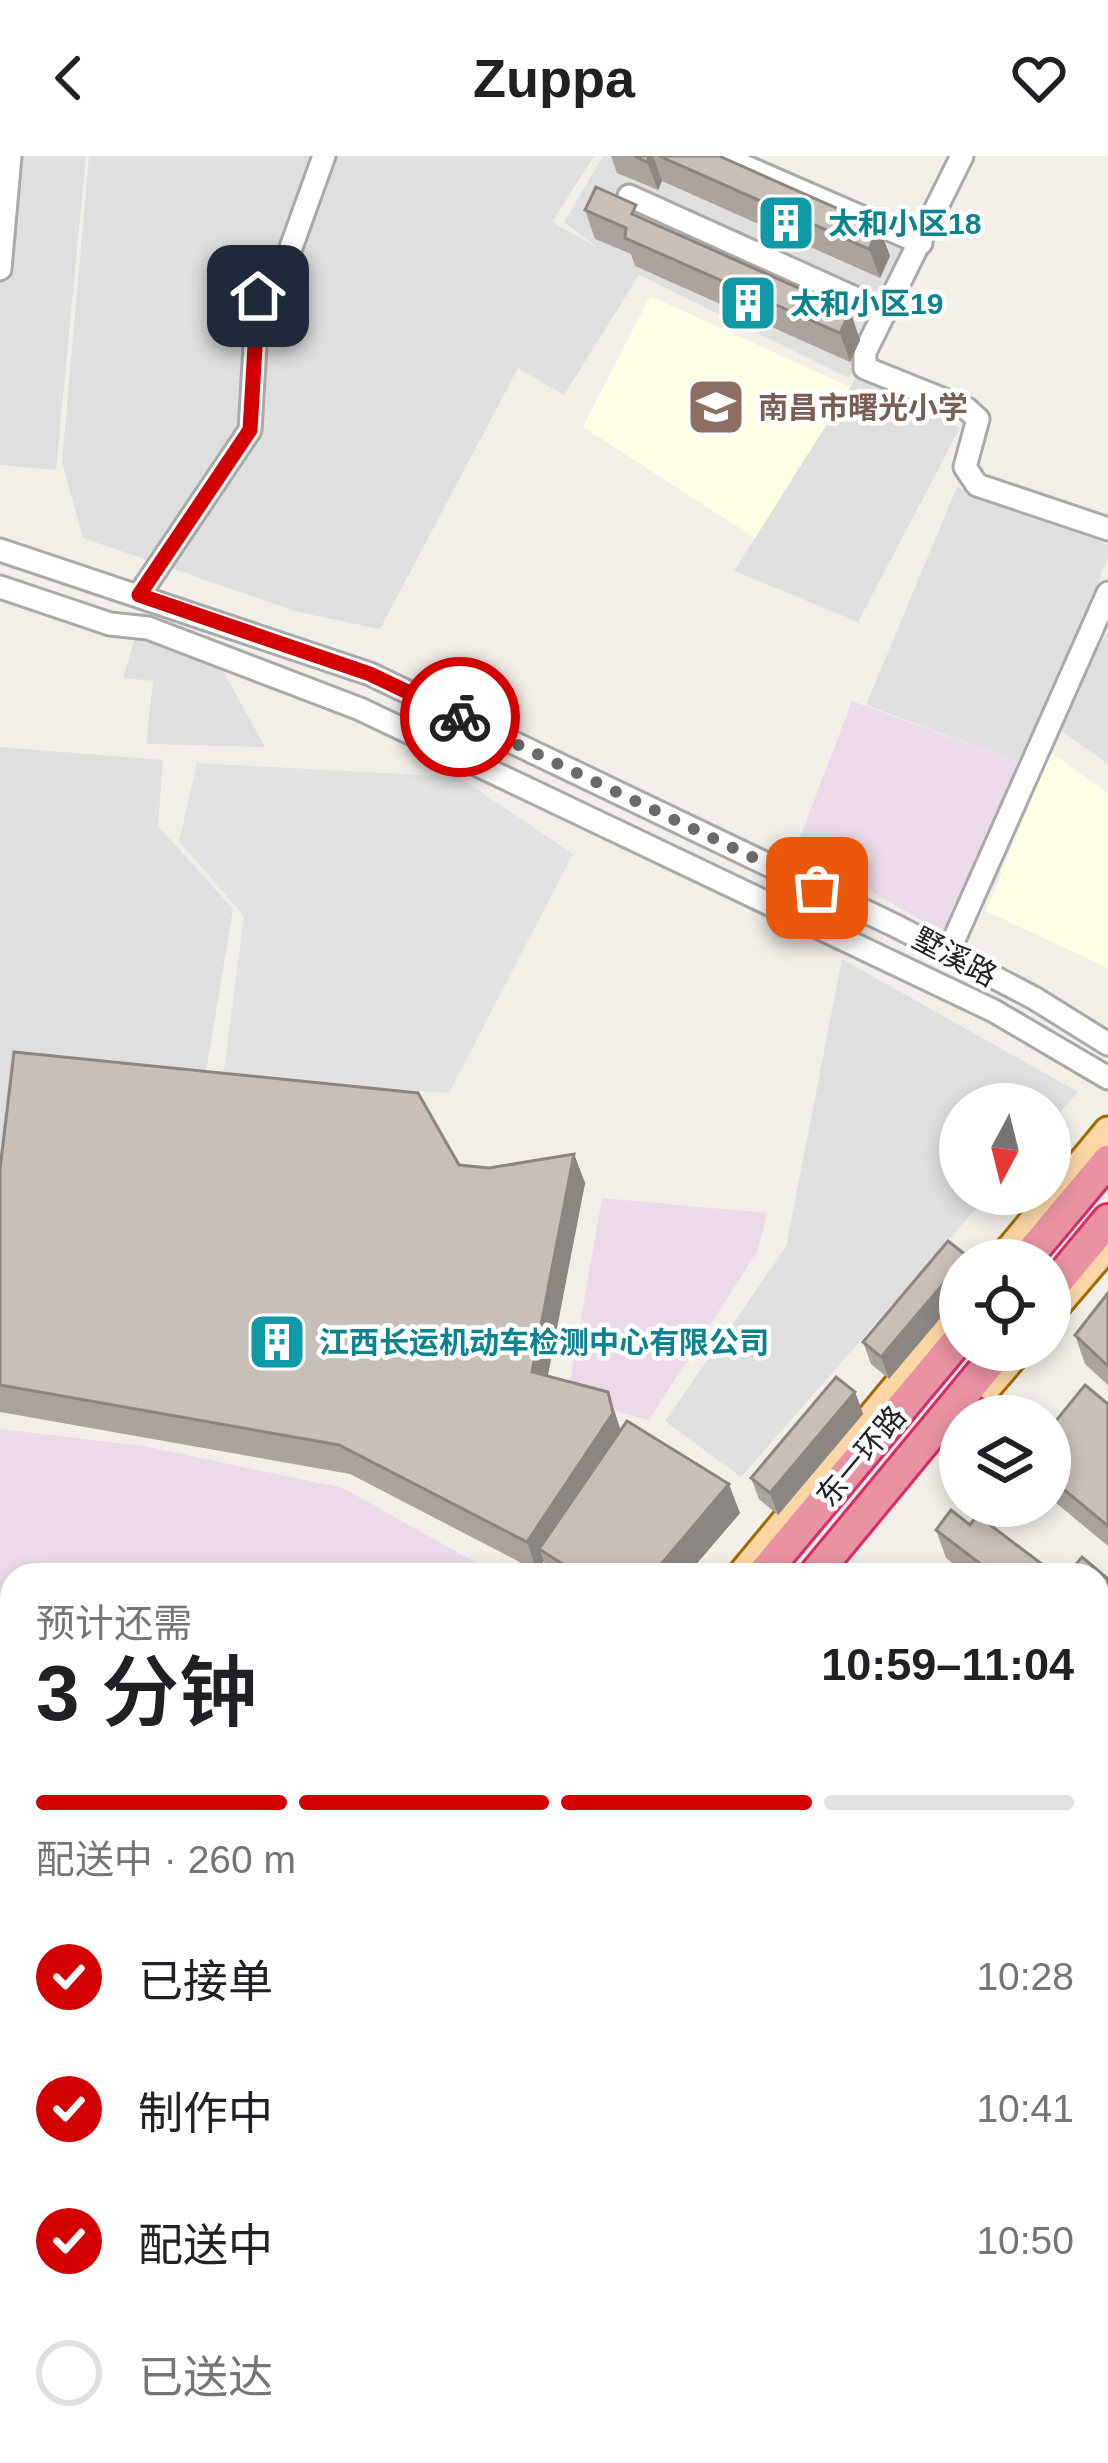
<!DOCTYPE html>
<html lang="zh">
<head>
<meta charset="utf-8">
<style>
  :root { --surface:#fff; --page:#f6f6f6; --text:#202124; --muted:#757577; --line:#e0e0e0; --accent:#d40000 }
  body { margin:0; font-family:Helvetica,"Noto Sans SC",sans-serif; background:var(--page); color:var(--text); height:100vh; display:flex; flex-direction:column; font-size:45px; white-space:nowrap }
  * { box-sizing:border-box; margin:0 }
  p { font-size:39px; color:var(--muted) }
  .icon { flex:none; width:66px; height:66px; fill:none; stroke:currentColor; stroke-width:2; stroke-linecap:round; stroke-linejoin:round }
  .map { position:relative; flex:1; overflow:hidden }
  .side { position:absolute; left:0px; top:1407px; width:1110px; height:900px; display:flex; flex-direction:column; background:var(--surface); border-radius:36px 36px 0 0; box-shadow:0 6px 18px #0003 }
  .side>* { flex:none }
  .needle { width:78px; rotate:187deg }
  .fabs { position:absolute; left:939px; top:927px; display:grid; gap:24px }
  .fabs a { display:grid; place-items:center; width:132px; height:132px; border-radius:50%; background:var(--surface); box-shadow:0 6px 18px #0003; font-size:60px }
  .pin { position:absolute; display:grid; place-items:center; width:102px; height:102px; color:#fff; margin:-51px; border-radius:24px; box-shadow:0 6px 18px #0006 }
  .courier { position:absolute; display:grid; place-items:center; width:120px; height:120px; margin:-60px; border:9px solid #d40000; border-radius:50%; background:#fff; color:#222; box-shadow:0 3px 15px #0007 }
  .overview em { font-style:normal; font-weight:600 }
  .overview div { display:flex; flex-direction:column-reverse }
  .overview { display:flex; align-items:center; justify-content:space-between; height:204px; padding:0 36px }
  h1 { font-size:78px; font-weight:600; line-height:90px }
  .bar { display:grid; grid-template-columns:repeat(4,1fr); gap:18px 12px; align-content:center; height:144px; padding:0 36px }
  .bar i { height:15px; border-radius:9px; background:var(--line) }
  .bar .current { background:var(--accent) }
  .bar p { grid-column:span 4 }
  ol { padding:0 36px; list-style:none }
  li { display:flex; align-items:center; gap:36px; height:132px }
  li p { margin-inline-start:auto }
  li .icon { padding:12px; border-radius:50%; background:var(--accent); color:#fff; stroke-width:4 }
  li:last-child { color:var(--muted) }
  li i { width:66px; height:66px; border:6px solid var(--line); border-radius:50% }
  header { display:flex; justify-content:space-between; align-items:center; height:156px; padding:0 36px; background:var(--surface); font-size:54px; font-weight:600 }
  .map>svg:first-child { display:block }
</style>
</head>
<body>
<header><svg class="icon" aria-label="back" viewBox="0 0 24 24"><path d="M15 5l-7 7 7 7"/></svg>Zuppa<svg class="icon" aria-label="heart" viewBox="0 0 24 24"><path d="M12 20l-8-8c-3-5 5-10 8-4 3-6 11-1 8 4z"/></svg></header>
<div class="map">
<svg width="1108" height="2307" viewBox="0 0 1108 2307">
  <rect width="100%" height="100%" fill="#f2efe9"/>
  <!-- residential -->
  <g fill="#e0dfdf">
    <polygon points="21,0 86,0 56,314 0,309 0,52 17,53"/>
    <polygon points="89,0 594,0 552,66 598,92 564,66 603,0 675,0 909,97 849,222 639,119 564,239 518,212 380,473 298,456 83,382 62,306"/>
    <polygon points="858,219 960,272 858,466 734,415"/>
    <polygon points="957,331 1108,388 1108,402 1023,608 866,549"/>
    <polygon points="1108,474 1108,608 1059,573"/>
    <polygon points="137,476 221,511 265,591 146,588 153,525 123,522"/>
    <polygon points="0,591 163,604 158,670 233,753 204,927 0,1016"/>
    <polygon points="842,803 1078,936 1050,968 1050,948 960,948 960,1038 989,1038 741,1321 665,1265 786,1091"/>
    <polygon points="0,1582 12,1591 12,2287 0,2291"/>
    <polygon points="1099,1942 1108,1942 1108,2104 1098,2105"/>
    <polygon points="1098,2245 1108,2248 1108,2307 326,2307 331,2295 1098,2295"/>
  </g>
  <!-- industrial -->
  <g fill="#ebdbe8">
    <polygon points="852,545 1023,608 945,778 796,692"/>
    <polygon points="602,1042 767,1057 758,1094 649,1264 567,1243"/>
    <polygon points="0,1273 144,1290 343,1332 498,1419 12,1419 12,1560 0,1554"/>
  </g>
  <!-- education -->
  <g fill="#ffffe5">
    <polygon points="650,140 850,231 755,382 583,271"/>
    <polygon points="1050,596 1108,637 1108,812 986,755"/>
  </g>
  <!-- parking -->
  <polygon fill="#e2e2e2" points="197,607 459,621 573,698 449,937 223,921 244,760 179,685"/>
  <g fill="none" stroke-linecap="round" stroke-linejoin="round">
    <defs>
      <g id="minor">
        <polyline points="721,0 921,87"/>
        <polyline points="962,0 865,196 865,212 967,253 978,263 965,311 977,329 1108,373"/>
        <polyline points="629,40 886,156"/>
        <polyline points="0,113 10,0"/>
        <polyline points="0,394 370,518 898,771 1034,842 1108,888"/>
        <polyline points="0,431 110,468 148,472 360,553 994,855 1108,922"/>
        <polyline points="139,439 250,274 258,140 284,111 324,0"/>
        <polyline points="948,797 1108,437"/>
        <polyline points="0,1932 12,1934"/>
        <polyline points="1098,1934 1108,1933"/>
        <polyline points="860,2295 902,2307"/>
        <polyline points="307,2301 364,2302 377,2295"/>
      </g>
      <g id="major">
        <polyline points="1001,1104 1108,975"/>
        <polyline points="1050,1157 1108,1089"/>
        <polyline points="989,1229 1019,1194"/>
        <polyline points="741,1419 960,1154"/>
        <polyline points="189,2307 194,2295"/>
        <polyline points="220,2307 226,2295"/>
      </g>
      <g id="highway">
        <polyline points="1025,1104 1108,1005"/>
        <polyline points="1050,1134 1108,1064"/>
        <polyline points="762,1419 960,1182"/>
        <polyline points="814,1419 1000,1194"/>
        <polyline points="259,2307 264,2295"/>
        <polyline points="290,2307 296,2295"/>
      </g>
    </defs>
    <!-- minor casing -->
    <use href="#minor" stroke="#a9a9a9" stroke-width="27"/>
    <!-- major casing -->
    <use href="#major" stroke="#a06b00" stroke-width="33"/>
    <!-- highway casing -->
    <use href="#highway" stroke="#dc2a67" stroke-width="36"/>
    <!-- path -->
    <g stroke="#fa8072" stroke-width="3" stroke-dasharray="6 6" stroke-linecap="butt">
      <polyline points="1098,2142 1108,2143"/>
      <polyline points="1098,2219 1108,2221"/>
      <polyline points="163,2307 168,2297"/>
    </g>
    <!-- minor -->
    <use href="#minor" stroke="#fff" stroke-width="21"/>
    <!-- major -->
    <use href="#major" stroke="#fcd6a4" stroke-width="27"/>
    <!-- highway -->
    <use href="#highway" stroke="#e892a2" stroke-width="30"/>
    <defs>
      <polyline id="major-bridge" points="345,2307 350,2295"/>
    </defs>
    <!-- major-bridge casing -->
    <use href="#major-bridge" stroke="#a06b00" stroke-width="33" stroke-linecap="butt"/>
    <!-- major-bridge -->
    <use href="#major-bridge" stroke="#fcd6a4" stroke-width="27"/>
  </g>
  <!-- wall -->
  <g fill="#aba49e">
    <polygon points="611,0 719,0 879,71 890,100 880,122 662,25 658,34 617,17"/>
    <polygon points="585,54 641,62 850,155 860,184 850,206 635,110 631,98 595,83"/>
    <polygon points="574,998 585,1027 547,1220 608,1236 621,1275 740,1357 687,1419 549,1419 544,1405 537,1415 350,1318 0,1256 0,1013 459,1009 489,1012"/>
    <polygon points="948,1085 889,1223 871,1208 863,1186"/>
    <polygon points="1108,1137 1108,1229 1085,1208 1075,1179"/>
    <polygon points="855,1236 863,1258 778,1359 759,1343 751,1322"/>
    <polygon points="1108,1248 1108,1390 1050,1342 1050,1272"/>
    <polygon points="970,1369 1055,1419 968,1419 946,1402 936,1374"/>
    <polygon points="1098,1419 1108,1423 1108,1845 1098,1836"/>
    <polygon points="0,1568 12,1571 12,1631 0,1629"/>
    <polygon points="0,1640 12,1641 12,1708 0,1707"/>
    <polygon points="0,1738 12,1740 12,1806 0,1804"/>
    <polygon points="0,1822 12,1824 12,1886 0,1884"/>
    <polygon points="12,1991 12,2080 6,2080 0,2063 0,2052"/>
    <polygon points="0,2101 12,2103 12,2172 0,2170"/>
    <polygon points="0,2176 12,2178 12,2246 0,2244"/>
  </g>
  <!-- shaded-wall -->
  <g fill="#8b8681">
    <polygon points="650,0 653,0 662,25 658,34 647,6"/>
    <polygon points="879,71 890,100 880,122 869,93"/>
    <polygon points="850,155 860,184 850,206 840,177"/>
    <polygon points="574,998 585,1027 543,1245 532,1216"/>
    <polygon points="960,1108 960,1139 889,1223 881,1201"/>
    <polygon points="608,1236 624,1285 539,1393 544,1405 537,1415 527,1386"/>
    <polygon points="855,1236 863,1258 778,1359 770,1337"/>
    <polygon points="729,1328 740,1357 687,1419 652,1419"/>
  </g>
  <!-- building -->
  <g fill="#c7bfb8" stroke="#8b8681" stroke-width="3">
    <polygon points="634,0 650,0 647,6"/>
    <polygon points="659,0 719,0 879,71 869,93"/>
    <polygon points="596,31 636,49 632,58 850,155 840,177 625,82 626,72 585,54"/>
    <polygon points="14,896 418,937 459,1009 489,1012 574,998 532,1216 608,1236 613,1257 527,1386 339,1289 0,1229 0,1013"/>
    <polygon points="948,1085 967,1100 963,1104 960,1104 960,1108 881,1201 863,1186"/>
    <polygon points="1108,1137 1108,1210 1075,1179"/>
    <polygon points="836,1221 855,1236 770,1337 751,1322"/>
    <polygon points="1085,1229 1108,1248 1108,1370 1050,1322 1050,1272"/>
    <polygon points="627,1265 729,1328 652,1419 580,1419 539,1393"/>
    <polygon points="951,1354 970,1369 977,1359 1055,1418 995,1419 936,1374"/>
    <polygon points="1082,1401 1108,1423 1108,1825 1098,1816 1098,1419 1067,1419"/>
    <polygon points="0,1568 8,1569 12,1571 12,1603 0,1602"/>
    <polygon points="0,1640 12,1641 12,1680 0,1679"/>
    <polygon points="0,1738 12,1740 12,1778 0,1777"/>
    <polygon points="0,1822 12,1824 12,1858 0,1857"/>
    <polygon points="9,1936 12,1937 12,1968 6,1967"/>
    <polygon points="4,1990 12,1991 12,2053 0,2052 0,2018"/>
    <polygon points="0,2101 12,2103 12,2144 0,2143"/>
    <polygon points="0,2176 12,2178 12,2219 0,2217"/>
  </g>
  <g fill="none" stroke-linecap="round" stroke-linejoin="round">
    <!-- done -->
    <polyline stroke="#6b6a68" stroke-width="12" stroke-dasharray="0 21.6" points="460,561 817,732"/>
    <!-- route -->
    <polyline stroke="#d40000" stroke-width="15" points="258,140 250,274 139,439 370,518 460,561"/>
  </g>
  <!-- icons -->
  <defs>
    <symbol id="building-square" viewBox="-11 -11 22 22"><rect x="-9" y="-9" width="18" height="18" rx="4" fill="#0f9aa8" stroke="#fff"/><path d="M-4-6H4V6H1V3H-1V6H-4ZM-2.5-4.3h1.7v1.8h-1.7ZM.8-4.3h1.7v1.8H.8ZM-2.5-1h1.7V.8h-1.7ZM.8-1h1.7V.8H.8Z" fill="#fff"/></symbol>
    <symbol id="school-square" viewBox="-11 -11 22 22"><rect x="-9" y="-9" width="18" height="18" rx="4" fill="#8d6e63" stroke="#fff"/><path d="M0-5L7-2L0 1L-7-2ZM-4 1L0 2.5L4 1V4Q0 6-4 4Z" fill="#fff"/></symbol>
  </defs>
  <g fill-rule="evenodd">
    <use href="#building-square" x="753" y="34" width="66" height="66"/>
    <use href="#building-square" x="715" y="114" width="66" height="66"/>
    <use href="#school-square" x="683" y="218" width="66" height="66"/>
    <use href="#building-square" x="244" y="1153" width="66" height="66"/>
  </g>
  <g text-anchor="middle" dominant-baseline="central" stroke-width="9" stroke-linejoin="round" paint-order="stroke">
    <!-- culture labels -->
    <g font-size="30" font-weight="bold" fill="#0d838f" stroke="#fff" text-anchor="start">
      <text x="828" y="67">太和小区18</text>
      <text x="790" y="147">太和小区19</text>
      <text x="319" y="1186">江西长运机动车检测中心有限公司</text>
    </g>
    <!-- education labels -->
    <g font-size="30" font-weight="bold" fill="#785e54" stroke="#fff" text-anchor="start">
      <text x="758" y="251">南昌市曙光小学</text>
    </g>
    <!-- street labels -->
    <g font-size="30" fill="#222" stroke="#fff">
      <text transform="translate(955 801) rotate(28)">墅溪路</text>
      <text transform="translate(861 1300) rotate(-50)">东一环路</text>
    </g>
  </g>
</svg>
<div class="fabs">
<a><svg class="needle" viewBox="-14 -14 28 28"><path d="M0-13l5 13h-10z" fill="#e53935"/><path d="M0 13l5-13h-10z" fill="#757577"/></svg></a>
<a><svg class="icon" aria-label="locate" viewBox="0 0 24 24"><circle cx="12" cy="12" r="6"/><path d="M12 2v4M12 18v4M2 12h4M18 12h4"/></svg></a>
<a><svg class="icon" aria-label="layers" viewBox="0 0 24 24"><path d="M12 4l9 5-9 5-9-5zM3 14l9 5 9-5"/></svg></a>
</div>
<div class="pin" style="left:817px;top:732px;background:#ea580c"><svg class="icon" aria-label="bag" viewBox="0 0 24 24"><path d="M5 8h14l-1 12H6zM9 8a3 3 0 0 1 6 0"/></svg></div>
<div class="pin" style="left:258px;top:140px;background:#1f2937"><svg class="icon" aria-label="home" viewBox="0 0 24 24"><path d="M3 11l9-7 9 7M6 9v11h12V9"/></svg></div>
<div class="courier" style="left:460px;top:561px"><svg class="icon" aria-label="bike" viewBox="0 0 24 24"><circle cx="6" cy="16" r="4"/><circle cx="18" cy="16" r="4"/><path d="M6 16l4-8h5l3 8M10 8l3 8H6M13 5h3"/></svg></div>
<section class="side">
<div class="overview"><div><h1>3 分钟</h1><p>预计还需</p></div><em>10:59–11:04</em></div>
<div class="bar"><i class="current"></i><i class="current"></i><i class="current"></i><i></i><p>配送中 · 260 m</p></div>
<ol>
<li><svg class="icon" aria-label="check" viewBox="0 0 24 24"><path d="M5 12l5 5 9-10"/></svg>已接单<p>10:28</p></li>
<li><svg class="icon" aria-label="check" viewBox="0 0 24 24"><path d="M5 12l5 5 9-10"/></svg>制作中<p>10:41</p></li>
<li><svg class="icon" aria-label="check" viewBox="0 0 24 24"><path d="M5 12l5 5 9-10"/></svg>配送中<p>10:50</p></li>
<li><i></i>已送达</li>
</ol>
</section>
</div>
</body>
</html>
